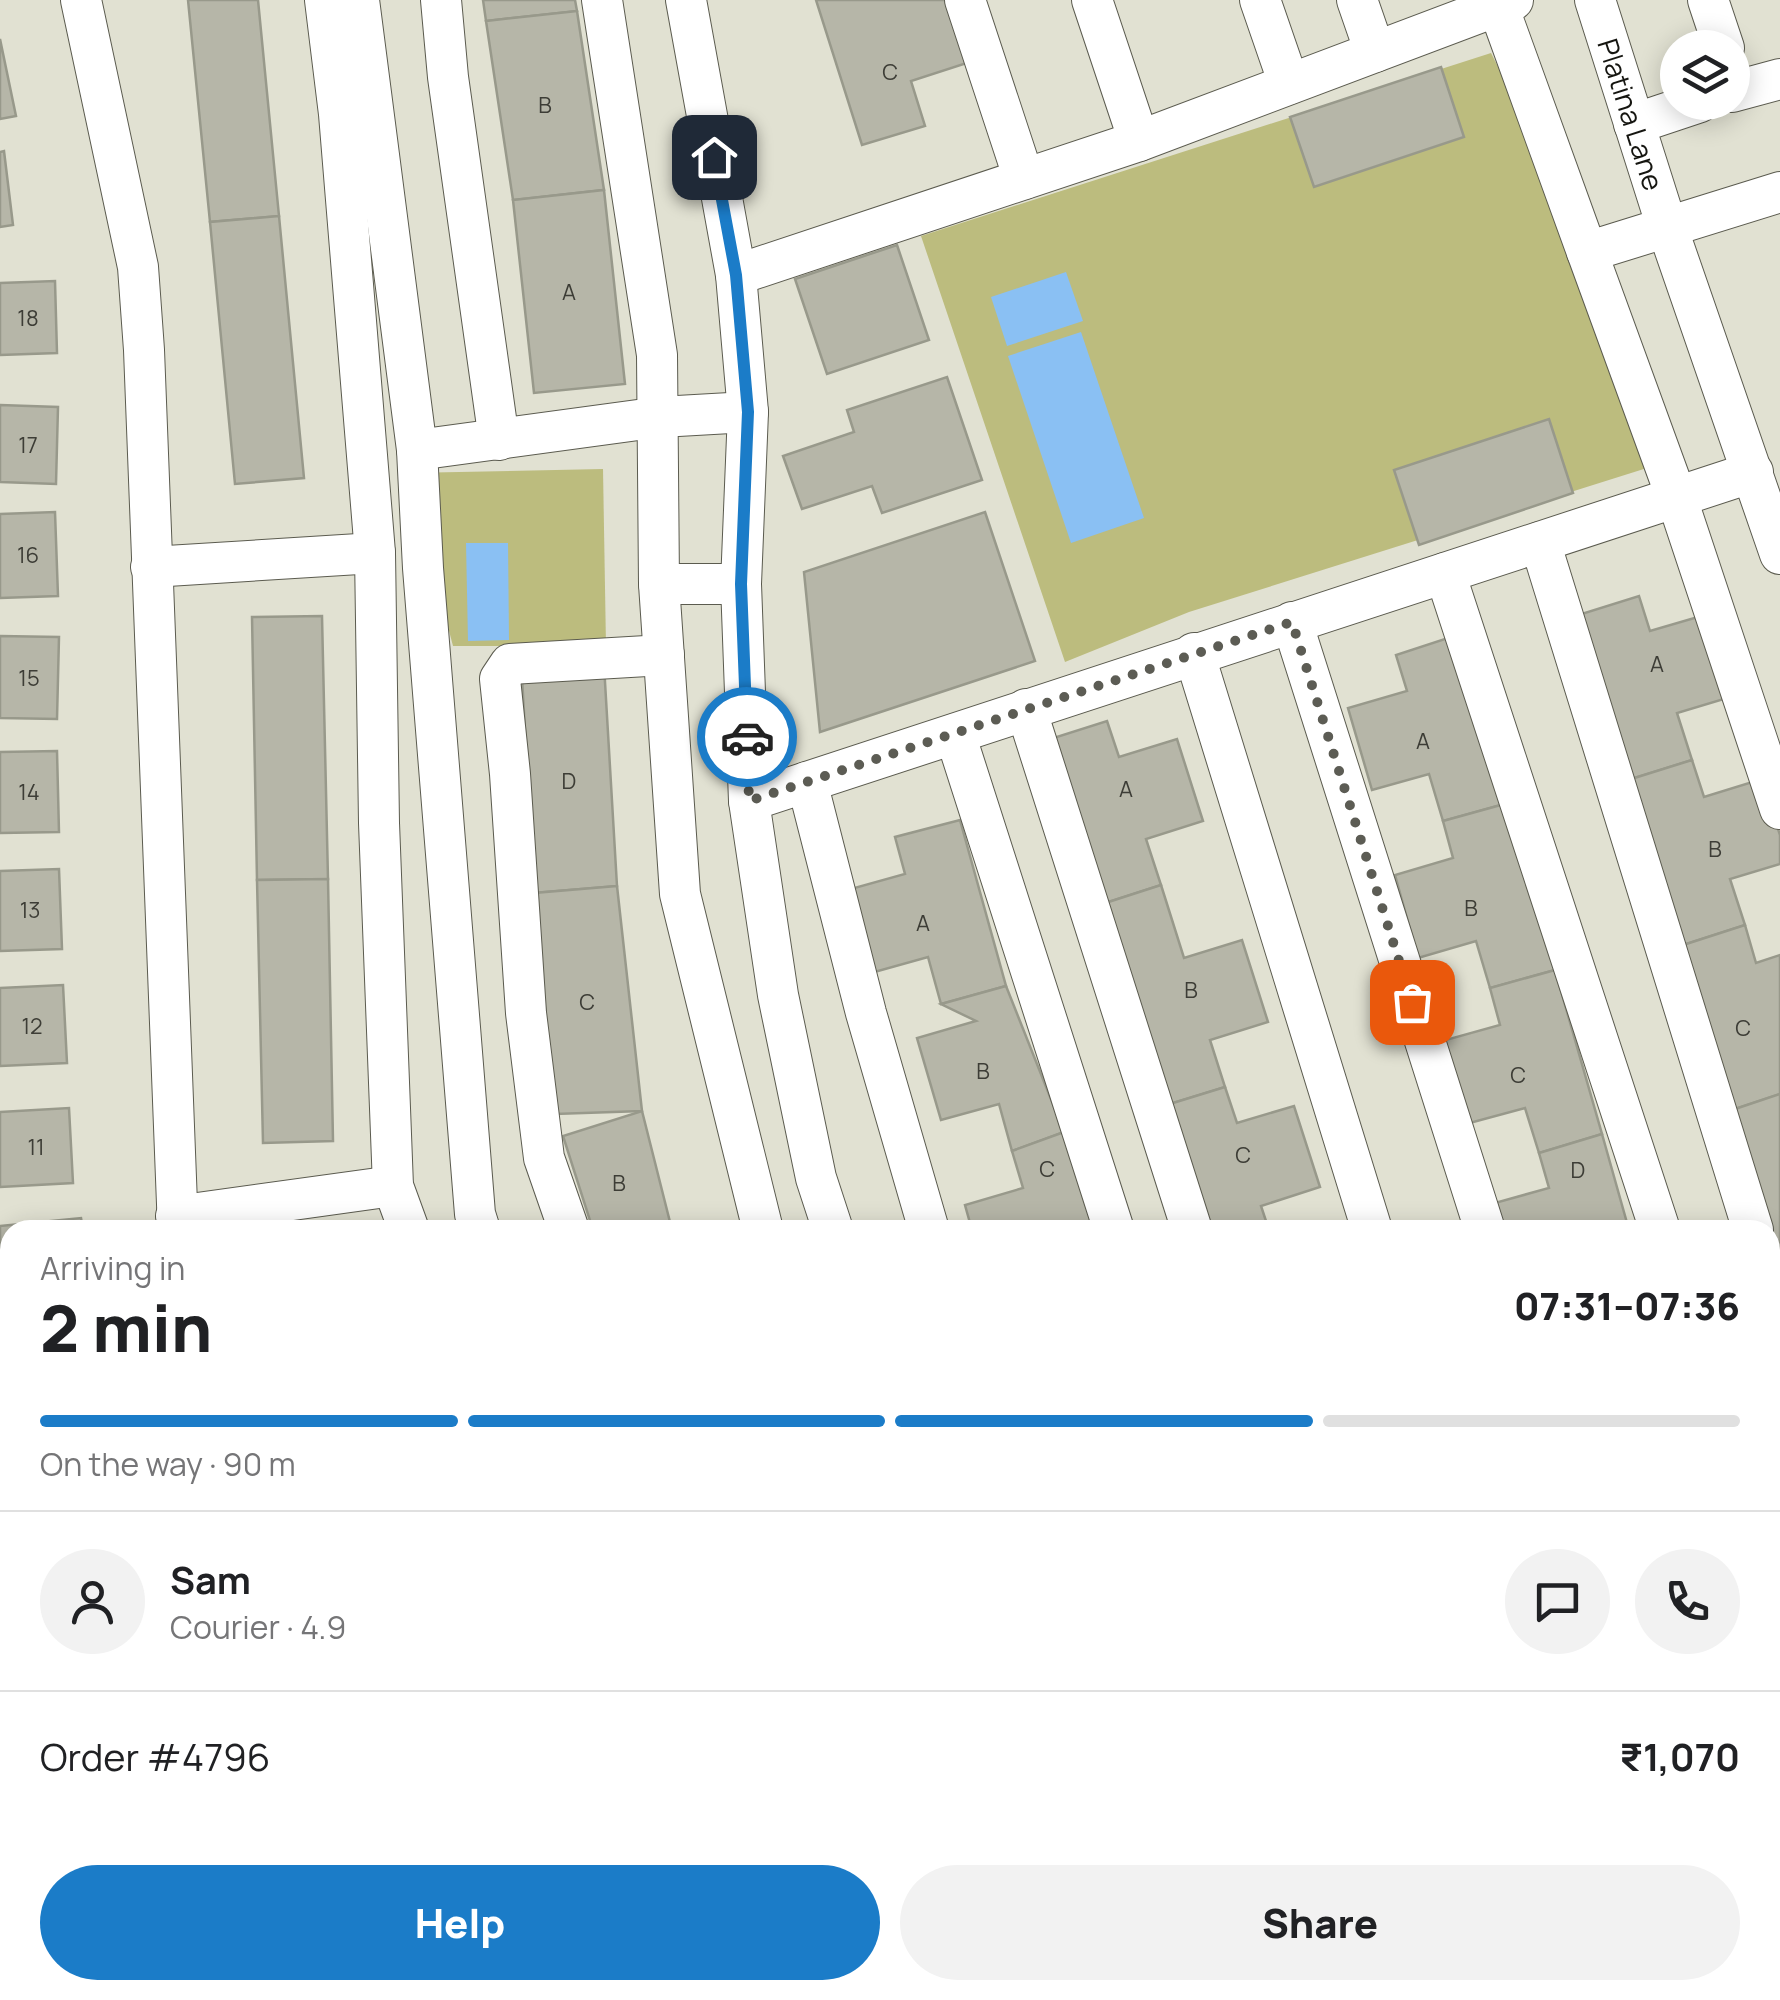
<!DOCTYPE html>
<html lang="en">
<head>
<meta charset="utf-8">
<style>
  :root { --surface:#fff; --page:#f2f2f2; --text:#202124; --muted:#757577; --line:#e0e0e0; --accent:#1b7cc8 }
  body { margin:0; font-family:Manrope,sans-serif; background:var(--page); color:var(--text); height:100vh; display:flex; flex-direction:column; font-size:38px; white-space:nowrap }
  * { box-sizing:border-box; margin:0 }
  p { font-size:32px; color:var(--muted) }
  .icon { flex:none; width:55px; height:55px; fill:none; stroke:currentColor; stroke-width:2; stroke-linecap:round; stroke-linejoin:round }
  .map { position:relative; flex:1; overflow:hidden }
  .side { position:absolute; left:0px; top:1220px; width:1780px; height:780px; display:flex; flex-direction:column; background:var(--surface); border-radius:30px 30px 0 0; box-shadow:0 5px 25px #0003 }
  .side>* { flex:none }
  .fabs { position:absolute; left:1660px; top:30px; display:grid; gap:20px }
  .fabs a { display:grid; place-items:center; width:90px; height:90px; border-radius:50%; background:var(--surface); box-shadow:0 5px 25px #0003; font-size:50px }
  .pin { position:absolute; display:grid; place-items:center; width:85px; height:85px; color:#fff; margin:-42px; border-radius:20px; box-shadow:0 5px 15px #0006 }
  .courier { position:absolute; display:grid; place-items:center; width:100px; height:100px; margin:-50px; border:8px solid #1b7cc8; border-radius:50%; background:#fff; color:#222; box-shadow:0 2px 12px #0007 }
  .head em { font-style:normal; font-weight:800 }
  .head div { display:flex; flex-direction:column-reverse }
  .head { display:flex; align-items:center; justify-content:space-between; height:170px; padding:0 40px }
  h1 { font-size:65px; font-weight:800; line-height:75px }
  .bar { display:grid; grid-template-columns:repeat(4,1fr); gap:15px 10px; align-content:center; height:120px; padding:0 40px }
  .bar i { height:12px; border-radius:8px; background:var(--line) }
  .bar .on { background:var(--accent) }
  .bar p { grid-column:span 4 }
  .line { display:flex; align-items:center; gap:25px; padding:0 40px; border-top:2px solid var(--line) }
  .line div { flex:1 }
  .round { display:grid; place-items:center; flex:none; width:105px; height:105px; border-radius:52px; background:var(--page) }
  .action { display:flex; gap:20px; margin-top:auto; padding:20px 40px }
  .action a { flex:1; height:115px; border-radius:60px; background:var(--accent); color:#fff; font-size:40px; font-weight:800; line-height:115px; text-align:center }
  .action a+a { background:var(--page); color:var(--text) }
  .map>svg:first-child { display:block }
</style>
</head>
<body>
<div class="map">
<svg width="1780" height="2000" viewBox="0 0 1780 2000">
  <rect width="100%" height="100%" fill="#e1e1d2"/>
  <!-- green -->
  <g fill="#bcbc7e">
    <polygon points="1491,53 1590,248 1647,468 1189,612 1065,662 921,236"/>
    <polygon points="603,469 606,646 453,646 408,473"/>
    <polygon points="0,1673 10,1706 10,1990 146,1990 153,2000 0,2000"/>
    <polygon points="1780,1727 1780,1893 1770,1900 1770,1730"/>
    <polygon points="1450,1990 1640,1990 1626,2000 1453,2000"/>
  </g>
  <!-- water -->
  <g fill="#8ac0f3">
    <polygon points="1066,272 1083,321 1007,346 991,297"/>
    <polygon points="1081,332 1144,518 1071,543 1008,356"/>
    <polygon points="466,543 508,543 509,640 468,641"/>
  </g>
  <!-- building -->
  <g fill="#b6b6a8" stroke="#98998b" stroke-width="2.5">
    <polygon points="188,0 258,0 279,216 210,222"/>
    <polygon points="483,0 575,0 577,11 486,21"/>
    <polygon points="816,0 950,0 970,62 911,81 925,126 862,145"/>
    <polygon points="577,11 604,190 513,200 486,21"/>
    <polygon points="0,39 16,116 0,119"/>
    <polygon points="1441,67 1464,137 1314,187 1290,117"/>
    <polygon points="4,151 13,225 0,227 0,152"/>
    <polygon points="604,190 625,384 534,393 513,200"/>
    <polygon points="279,216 304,478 235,484 210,222"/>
    <polygon points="897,245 929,340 827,374 795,279"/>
    <polygon points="55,281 57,353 0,355 0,283"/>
    <polygon points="947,377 982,480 882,513 872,486 802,509 783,456 854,432 847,410"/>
    <polygon points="0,405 58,407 56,484 0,482"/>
    <polygon points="1549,419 1573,493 1419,545 1394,470"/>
    <polygon points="55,512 58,596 0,598 0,514"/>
    <polygon points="985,512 1035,661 820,732 804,572"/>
    <polygon points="1639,596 1650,631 1708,614 1734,696 1677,713 1692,760 1628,780 1575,616"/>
    <polygon points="322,616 328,879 257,880 252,617"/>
    <polygon points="0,636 59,637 57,719 0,718"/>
    <polygon points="1454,636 1508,803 1443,821 1429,774 1372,790 1348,708 1407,691 1396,655"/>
    <polygon points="604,665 617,886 534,893 522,677"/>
    <polygon points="1107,721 1119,757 1177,739 1203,821 1146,839 1161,885 1096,906 1044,741"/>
    <polygon points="57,751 59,832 0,833 0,752"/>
    <polygon points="1692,760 1704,797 1762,779 1780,835 1780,864 1730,879 1745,925 1680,946 1628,780"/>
    <polygon points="1508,803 1555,970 1490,988 1476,941 1418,958 1395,875 1453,858 1443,821"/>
    <polygon points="960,820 1006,986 941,1004 928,957 871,973 847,890 905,874 895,837"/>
    <polygon points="59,869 62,949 0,951 0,871"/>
    <polygon points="328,879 333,1141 263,1143 257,880"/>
    <polygon points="1161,885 1184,958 1242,940 1268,1022 1210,1040 1225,1087 1160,1107 1096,906"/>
    <polygon points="617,886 642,1111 555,1114 534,893"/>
    <polygon points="1745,925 1756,963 1780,955 1780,1094 1732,1110 1680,946"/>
    <polygon points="1555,970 1602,1134 1539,1153 1525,1108 1466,1124 1442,1041 1500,1025 1490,988"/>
    <polygon points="63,985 67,1063 0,1066 0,988"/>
    <polygon points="1006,986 1064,1132 1012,1151 999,1104 941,1120 917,1038 976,1021 941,1004"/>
    <polygon points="1225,1087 1237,1123 1294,1106 1320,1187 1261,1206 1269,1230 1199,1230 1160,1107"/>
    <polygon points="1780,1094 1780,1261 1732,1110"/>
    <polygon points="69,1108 73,1183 0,1187 0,1112"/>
    <polygon points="642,1111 672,1230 593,1230 563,1136"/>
    <polygon points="1064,1132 1097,1230 972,1230 965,1205 1023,1188 1012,1151"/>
    <polygon points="1602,1134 1629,1230 1498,1230 1491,1204 1549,1188 1539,1153"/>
    <polygon points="81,1218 83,1230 10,1230 10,1301 0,1302 0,1226"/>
    <polygon points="10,1346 10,1423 0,1424 0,1347"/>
    <polygon points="10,1465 10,1544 5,1545 0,1513 0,1467"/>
    <polygon points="1780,1566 1780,1636 1770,1639 1770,1569"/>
    <polygon points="1780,1951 1780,2000 1727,2000 1723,1995 1729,1990 1770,1990 1770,1958"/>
    <polygon points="207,1990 263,1990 247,2000 214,2000"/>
    <polygon points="323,1990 341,1990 349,2000 310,2000"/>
    <polygon points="656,1990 755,1990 760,1995 755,2000 666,2000"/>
    <polygon points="995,1990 1135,1990 1144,2000 1003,2000"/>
    <polygon points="1229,1990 1354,1990 1357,2000 1232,2000"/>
  </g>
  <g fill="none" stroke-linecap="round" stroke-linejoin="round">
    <defs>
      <g id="street">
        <polyline points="81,0 138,267 144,350 178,1230"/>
        <polyline points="325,0 339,114 375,553 379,823 393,1186 409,1230"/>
        <polyline points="359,0 417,450 423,568 475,1214 480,1230"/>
        <polyline points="441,0 448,77 499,440"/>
        <polyline points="602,0 657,355 659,584 680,894 763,1230"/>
        <polyline points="686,0 736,275 748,412 741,584 749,801 778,995 816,1178 833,1230"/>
        <polyline points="965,0 1024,179"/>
        <polyline points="1092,0 1139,141"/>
        <polyline points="1260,0 1289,84"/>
        <polyline points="1357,0 1375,52"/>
        <path id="s1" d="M1595,0L1667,227L1780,554"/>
        <polyline points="1708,0 1724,48"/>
        <polyline points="1498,6 1587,252 1780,192"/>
        <polyline points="1732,92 1780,79"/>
        <polyline points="1634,124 1700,102"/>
        <polyline points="1587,252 1676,496 1780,809"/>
        <polyline points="736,275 1139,141 1513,0"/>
        <polyline points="417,450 660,417 748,412"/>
        <polyline points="1540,542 1753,1230"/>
        <polyline points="151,567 375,553"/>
        <polyline points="1445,573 1660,1230"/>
        <polyline points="659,584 741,584"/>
        <polyline points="1292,622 1485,1230"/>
        <polyline points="1194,653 1372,1230"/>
        <polyline points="1026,709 1192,1230"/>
        <polyline points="955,734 1114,1230"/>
        <polyline points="807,782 866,1013 929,1230"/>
        <polyline points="749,801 1753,472"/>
        <polyline points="176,1216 393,1186"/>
        <polyline points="569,1230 544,1158 526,1013 510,774 500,679 510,664 664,655"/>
        <polyline points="1770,1285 1780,1317"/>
        <polyline points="1770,1354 1780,1351"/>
        <polyline points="1770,1470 1780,1466"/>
        <polyline points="1770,1665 1780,1662"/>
        <polyline points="1770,1936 1780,1929"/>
        <polyline points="477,1990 485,2000"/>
        <polyline points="816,1990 826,2000"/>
        <polyline points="893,1990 903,2000"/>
        <polyline points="977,1990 986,2000"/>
        <polyline points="1156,1990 1164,2000"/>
        <polyline points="1416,1990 1419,2000"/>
        <polyline points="1681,2000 1695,1990"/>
      </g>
    </defs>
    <!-- street casing -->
    <use href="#street" stroke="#5b5b4f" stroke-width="42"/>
    <!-- street -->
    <use href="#street" stroke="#fff" stroke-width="40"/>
  </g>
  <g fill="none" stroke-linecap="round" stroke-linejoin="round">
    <!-- done -->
    <polyline stroke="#5c5c54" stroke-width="10" stroke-dasharray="0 18" points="747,737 749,801 1292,622 1412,1002"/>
    <!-- route -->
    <polyline stroke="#1b7cc8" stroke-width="12" points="714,157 736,275 748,412 741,584 747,737"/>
  </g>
  <g text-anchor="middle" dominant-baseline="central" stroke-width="8" stroke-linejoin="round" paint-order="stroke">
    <!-- number labels -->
    <g font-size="22" fill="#3d3d36">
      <text x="890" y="72">C</text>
      <text x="545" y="105">B</text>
      <text x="569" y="292">A</text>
      <text x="28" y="318">18</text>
      <text x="28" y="445">17</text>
      <text x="28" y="555">16</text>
      <text x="1657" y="664">A</text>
      <text x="29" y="678">15</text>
      <text x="1423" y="741">A</text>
      <text x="569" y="781">D</text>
      <text x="1126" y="789">A</text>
      <text x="29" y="792">14</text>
      <text x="1715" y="849">B</text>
      <text x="1471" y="908">B</text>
      <text x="30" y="910">13</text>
      <text x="923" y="923">A</text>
      <text x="1191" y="990">B</text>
      <text x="587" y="1002">C</text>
      <text x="32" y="1026">12</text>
      <text x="1743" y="1028">C</text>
      <text x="983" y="1071">B</text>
      <text x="1518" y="1075">C</text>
      <text x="36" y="1147">11</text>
      <text x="1243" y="1155">C</text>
      <text x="1047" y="1169">C</text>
      <text x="1578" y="1170">D</text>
      <text x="619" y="1183">B</text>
    </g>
    <!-- street labels -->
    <g font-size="28" fill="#151510" stroke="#e1e1d2">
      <text stroke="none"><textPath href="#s1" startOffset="120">Platina Lane</textPath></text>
    </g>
  </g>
</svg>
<div class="fabs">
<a><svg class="icon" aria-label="layers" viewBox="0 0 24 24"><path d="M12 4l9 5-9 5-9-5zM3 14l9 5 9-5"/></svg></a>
</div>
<div class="pin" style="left:1412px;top:1002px;background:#ea580c"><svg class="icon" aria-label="bag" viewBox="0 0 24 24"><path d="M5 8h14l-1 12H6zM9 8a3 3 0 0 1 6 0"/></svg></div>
<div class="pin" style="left:714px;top:157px;background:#1f2937"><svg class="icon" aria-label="home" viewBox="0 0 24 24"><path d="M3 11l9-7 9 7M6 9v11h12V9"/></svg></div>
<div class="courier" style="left:747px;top:737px"><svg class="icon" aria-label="car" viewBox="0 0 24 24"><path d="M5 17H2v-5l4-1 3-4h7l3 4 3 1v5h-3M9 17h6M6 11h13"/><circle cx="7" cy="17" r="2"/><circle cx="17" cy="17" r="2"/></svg></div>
<section class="side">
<div class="head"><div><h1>2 min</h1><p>Arriving in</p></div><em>07:31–07:36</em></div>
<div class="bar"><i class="on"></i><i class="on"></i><i class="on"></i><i></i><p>On the way · 90 m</p></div>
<div class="line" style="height:180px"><a class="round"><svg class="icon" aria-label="person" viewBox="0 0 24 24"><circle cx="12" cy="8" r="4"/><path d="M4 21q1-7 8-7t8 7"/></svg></a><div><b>Sam</b><p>Courier · 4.9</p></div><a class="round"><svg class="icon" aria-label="chat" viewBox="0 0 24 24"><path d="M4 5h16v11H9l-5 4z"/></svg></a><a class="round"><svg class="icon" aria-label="phone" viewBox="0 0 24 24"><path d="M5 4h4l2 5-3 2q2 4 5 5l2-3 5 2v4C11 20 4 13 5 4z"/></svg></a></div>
<div class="line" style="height:130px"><div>Order #4796</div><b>₹1,070</b></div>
<div class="action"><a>Help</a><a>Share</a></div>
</section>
</div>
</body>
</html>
